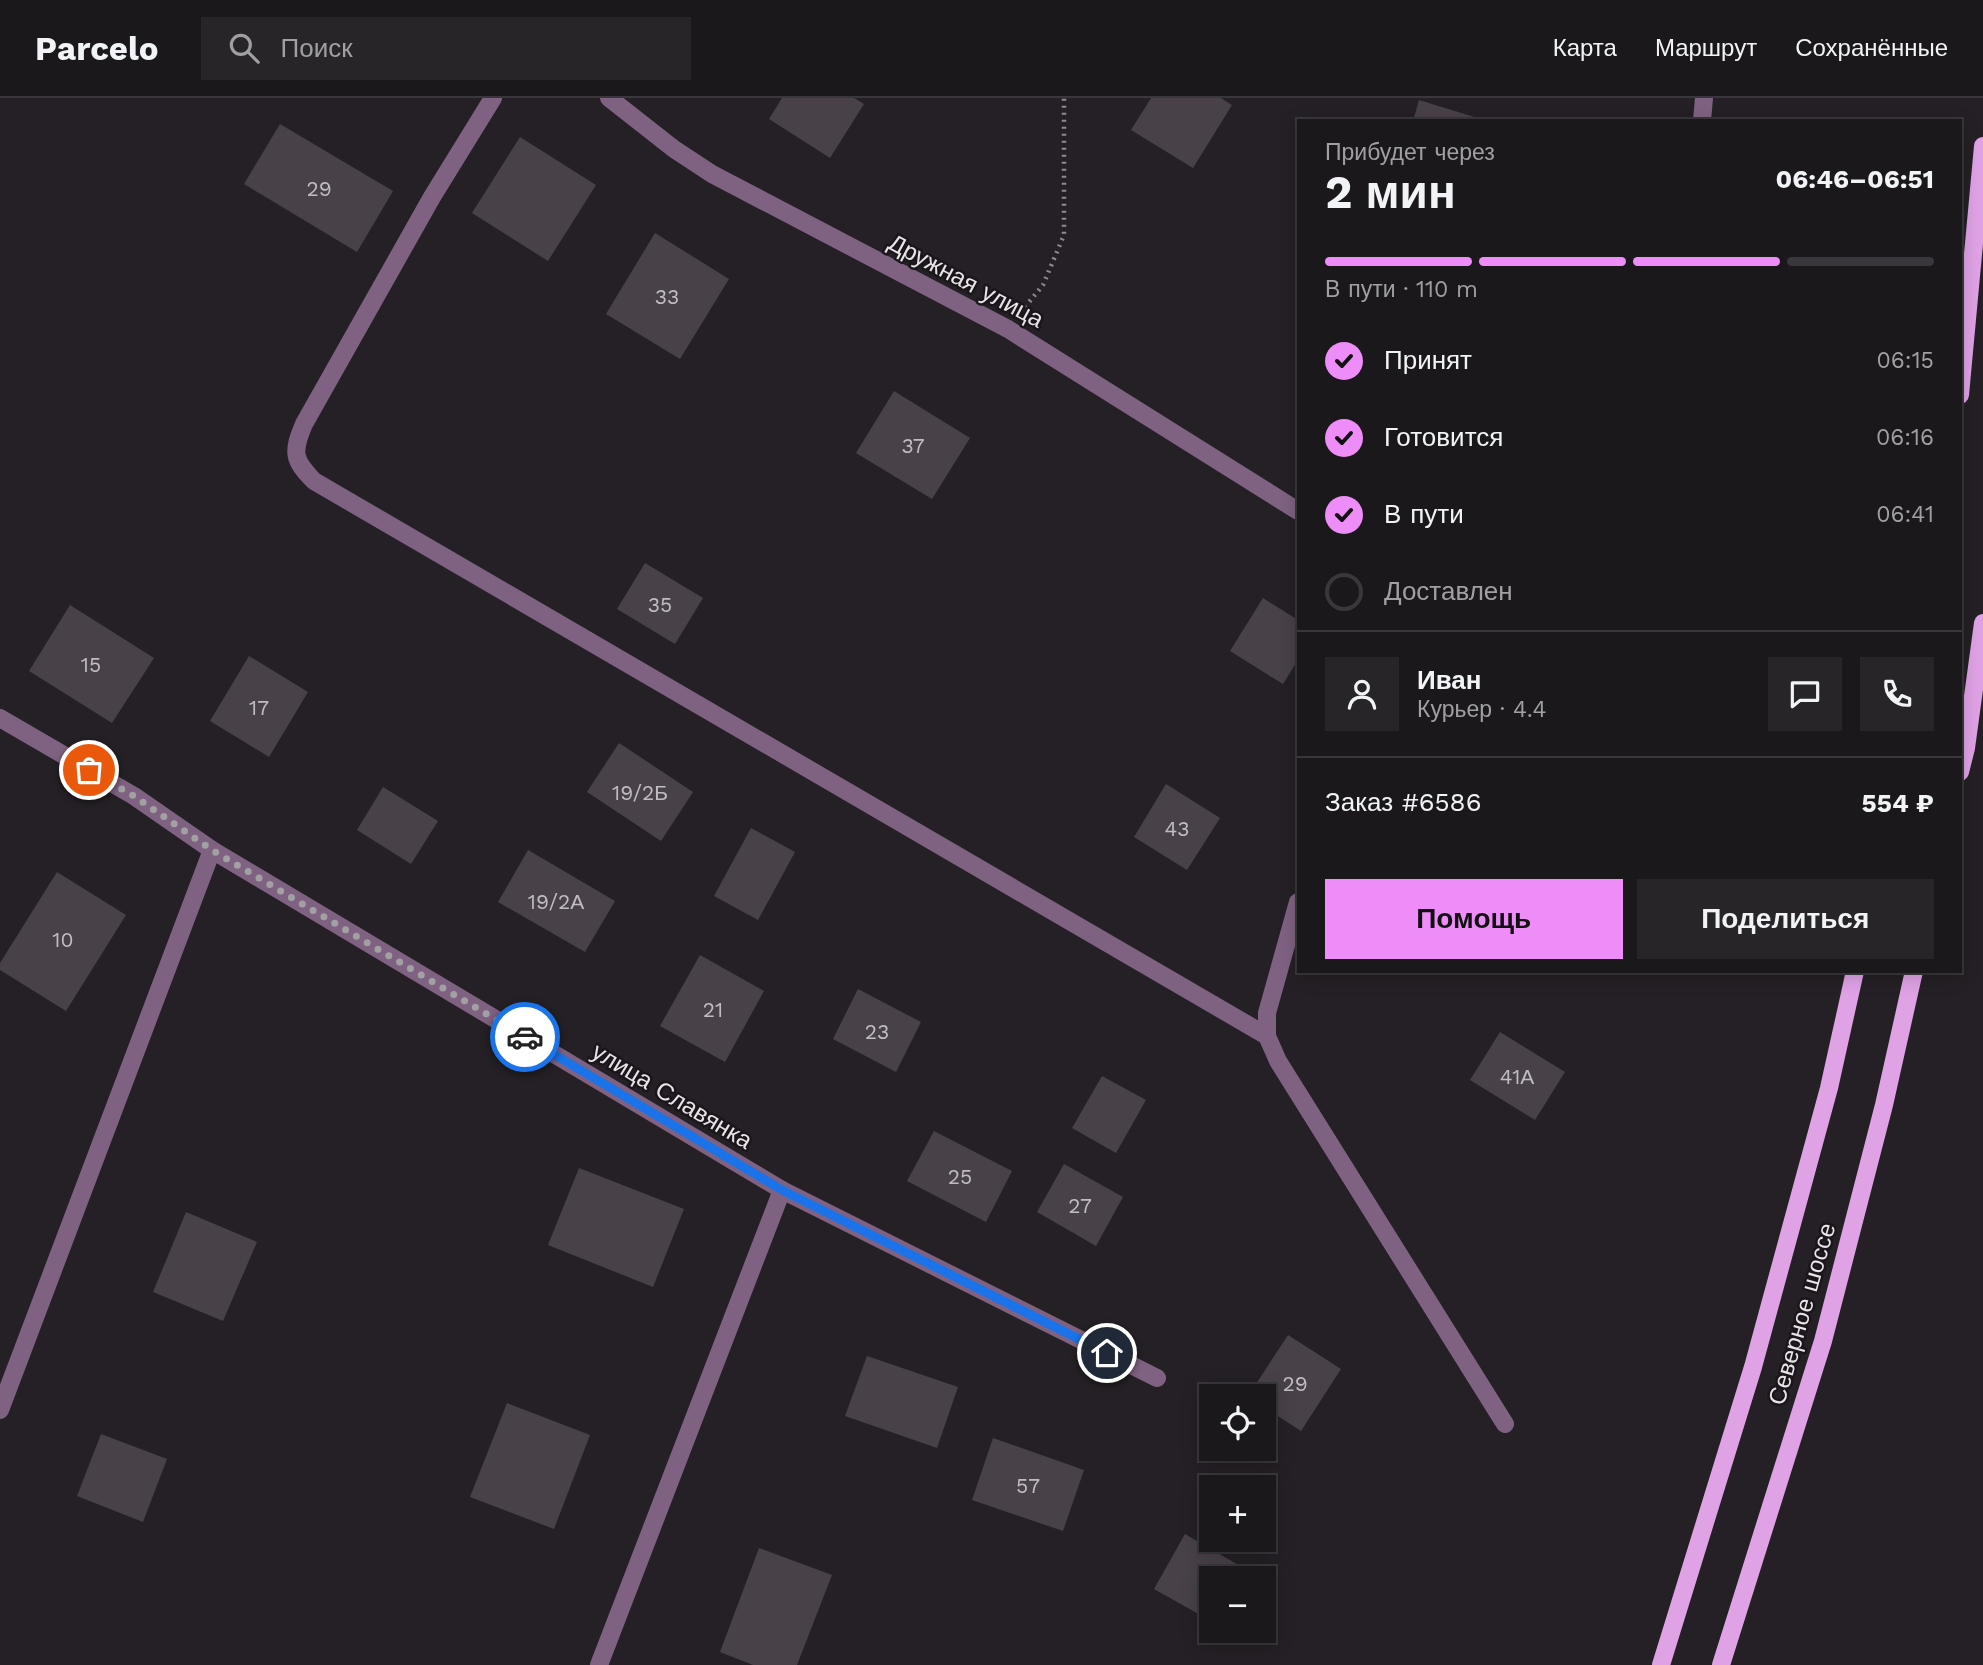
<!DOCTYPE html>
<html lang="ru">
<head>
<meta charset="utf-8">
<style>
  :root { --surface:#1b181c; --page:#282529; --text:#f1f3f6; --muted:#a0a0a3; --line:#39373b; --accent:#ee8cf8 }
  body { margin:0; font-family:"Work Sans",sans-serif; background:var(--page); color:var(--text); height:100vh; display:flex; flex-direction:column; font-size:26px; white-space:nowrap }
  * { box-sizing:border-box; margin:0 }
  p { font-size:23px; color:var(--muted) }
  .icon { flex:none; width:38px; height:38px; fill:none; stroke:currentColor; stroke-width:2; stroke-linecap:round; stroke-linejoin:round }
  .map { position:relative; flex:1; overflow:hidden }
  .side { position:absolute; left:1297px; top:21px; width:665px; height:854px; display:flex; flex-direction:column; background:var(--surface); border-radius:0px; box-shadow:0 4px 18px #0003,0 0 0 2px var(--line) }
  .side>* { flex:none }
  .fabs { position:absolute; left:1199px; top:1286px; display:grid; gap:14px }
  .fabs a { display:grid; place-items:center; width:77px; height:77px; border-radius:0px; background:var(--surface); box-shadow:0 4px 18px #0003,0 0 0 2px var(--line); font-size:35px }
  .pin { position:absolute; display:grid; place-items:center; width:60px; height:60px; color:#fff; margin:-30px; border:4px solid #fff; border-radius:50%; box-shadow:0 2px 7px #0007 }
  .courier { position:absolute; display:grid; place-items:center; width:70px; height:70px; margin:-35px; border:5px solid #1a73e8; border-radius:50%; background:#fff; color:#222; box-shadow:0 2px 9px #0007 }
  .head em { font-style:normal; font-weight:700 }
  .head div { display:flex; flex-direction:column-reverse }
  .head { display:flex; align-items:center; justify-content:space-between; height:119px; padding:0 28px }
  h1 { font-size:46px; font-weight:700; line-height:52px }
  .bar { display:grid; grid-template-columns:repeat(4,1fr); gap:10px 7px; align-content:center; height:84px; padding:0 28px }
  .bar i { height:9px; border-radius:5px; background:var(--line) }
  .bar .current { background:var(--accent) }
  .bar p { grid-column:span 4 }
  .line { display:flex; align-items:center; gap:18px; padding:0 28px; border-top:2px solid var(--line) }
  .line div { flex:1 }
  .round { display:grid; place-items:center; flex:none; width:74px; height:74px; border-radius:0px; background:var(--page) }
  ol { padding:0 28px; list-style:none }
  li { display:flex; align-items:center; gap:21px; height:77px }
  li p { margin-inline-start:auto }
  li .icon { padding:7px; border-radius:50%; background:var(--accent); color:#111; stroke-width:4 }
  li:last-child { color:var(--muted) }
  li i { width:38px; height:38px; border:4px solid var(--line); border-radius:50% }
  .button { display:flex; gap:14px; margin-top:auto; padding:14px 28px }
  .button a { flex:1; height:80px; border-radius:0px; background:var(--accent); color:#111; font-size:28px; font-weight:700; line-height:80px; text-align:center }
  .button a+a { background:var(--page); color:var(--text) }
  header { display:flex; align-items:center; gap:42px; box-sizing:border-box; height:98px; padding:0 35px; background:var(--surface); border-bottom:2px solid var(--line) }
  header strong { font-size:33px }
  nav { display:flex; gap:38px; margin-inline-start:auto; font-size:24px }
  .search { width:490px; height:63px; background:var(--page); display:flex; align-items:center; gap:18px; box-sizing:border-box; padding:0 24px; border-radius:0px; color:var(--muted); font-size:26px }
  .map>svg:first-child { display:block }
</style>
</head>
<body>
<header>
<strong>Parcelo</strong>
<div class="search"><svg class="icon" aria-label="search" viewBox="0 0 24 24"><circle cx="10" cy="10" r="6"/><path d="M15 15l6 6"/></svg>Поиск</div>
<nav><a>Карта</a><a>Маршрут</a><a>Сохранённые</a></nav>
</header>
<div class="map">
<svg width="1983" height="1567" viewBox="0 0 1983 1567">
  <rect width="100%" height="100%" fill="#242025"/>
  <!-- building -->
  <g fill="#484248">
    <polygon points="782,0 854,0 864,6 830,60 769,21"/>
    <polygon points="1151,0 1221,0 1232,7 1193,70 1131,32"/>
    <polygon points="1419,2 1484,22 1484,23 1413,23"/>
    <polygon points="280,26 393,93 357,154 244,86"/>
    <polygon points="520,39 596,87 548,163 472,115"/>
    <polygon points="655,135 729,181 680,261 606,216"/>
    <polygon points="894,293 970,340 932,401 856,355"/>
    <polygon points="645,465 703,500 675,546 617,511"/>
    <polygon points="1263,500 1298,522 1298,562 1283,586 1230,553"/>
    <polygon points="70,507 154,560 112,625 29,573"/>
    <polygon points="249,558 308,594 269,659 210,623"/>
    <polygon points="619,645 693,694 661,743 587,694"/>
    <polygon points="1166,686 1220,720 1187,772 1134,739"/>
    <polygon points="383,689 438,723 411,766 357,732"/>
    <polygon points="751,730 795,754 758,822 714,798"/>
    <polygon points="528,752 615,803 585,854 498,804"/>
    <polygon points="57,774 126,817 66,913 0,872 0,865"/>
    <polygon points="700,857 764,893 725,964 660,928"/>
    <polygon points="858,891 921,924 896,974 833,941"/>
    <polygon points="1500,934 1565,974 1535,1022 1470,982"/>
    <polygon points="1102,978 1146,1002 1116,1055 1072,1030"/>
    <polygon points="934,1033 1012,1073 986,1124 907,1083"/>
    <polygon points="1064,1066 1123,1099 1096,1148 1037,1114"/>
    <polygon points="579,1070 684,1111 653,1189 548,1147"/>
    <polygon points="186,1114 257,1144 223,1223 153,1194"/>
    <polygon points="1288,1237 1341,1271 1301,1333 1264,1309 1264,1298 1248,1298"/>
    <polygon points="867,1258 958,1289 937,1350 845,1318"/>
    <polygon points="507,1305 590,1337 554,1431 470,1399"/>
    <polygon points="101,1336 167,1361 143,1424 77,1398"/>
    <polygon points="993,1340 1084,1372 1063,1433 972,1402"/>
    <polygon points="1185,1436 1259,1479 1258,1480 1211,1480 1211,1523 1154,1491"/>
    <polygon points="759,1450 832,1477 797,1567 753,1567 720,1554"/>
  </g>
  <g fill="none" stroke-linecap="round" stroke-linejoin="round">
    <!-- path -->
    <polyline stroke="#8e8b8f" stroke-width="4.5" stroke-dasharray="2 5" stroke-linecap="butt" points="1025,209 1043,187 1064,137 1064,0"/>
    <!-- minor -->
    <g stroke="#7f6282" stroke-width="18">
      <path d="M493,0L432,99L304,326C292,354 293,362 314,383L1267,938"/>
      <polyline points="609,0 674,51 712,76 1008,231 1298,413"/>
      <polyline points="1702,23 1704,0"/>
      <polyline points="0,620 134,698 212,752 782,1092 1157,1280"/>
      <polyline points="1298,804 1267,915 1267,938 1278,963 1505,1326"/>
      <polyline points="0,1312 212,752"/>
      <polyline points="599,1567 782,1092"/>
    </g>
    <!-- major -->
    <g stroke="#dfa2e5" stroke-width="18">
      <polyline points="1960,297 1983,48"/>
      <polyline points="1960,674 1966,650 1983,525"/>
      <polyline points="1661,1567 1753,1269 1829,990 1855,873"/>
      <polyline points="1721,1567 1823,1243 1884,1007 1914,873"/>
    </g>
  </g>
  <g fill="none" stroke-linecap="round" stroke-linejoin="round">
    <!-- done -->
    <polyline stroke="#a3a0a4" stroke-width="7" stroke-dasharray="0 12.6" points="89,672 134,698 212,752 525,939"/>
    <!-- route -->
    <polyline stroke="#1a73e8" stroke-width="9" points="525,939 782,1092 1107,1255"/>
  </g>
  <g text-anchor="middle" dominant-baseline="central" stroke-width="5" stroke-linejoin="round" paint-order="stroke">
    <!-- number labels -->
    <g font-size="21" fill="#c0bcc0">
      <text x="319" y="90">29</text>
      <text x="667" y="198">33</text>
      <text x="913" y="347">37</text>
      <text x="660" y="506">35</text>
      <text x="91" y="566">15</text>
      <text x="259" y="609">17</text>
      <text x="640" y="694">19/2Б</text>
      <text x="1177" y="730">43</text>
      <text x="556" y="803">19/2А</text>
      <text x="63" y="841">10</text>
      <text x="713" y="911">21</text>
      <text x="877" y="933">23</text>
      <text x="1517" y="978">41А</text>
      <text x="960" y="1078">25</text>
      <text x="1080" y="1107">27</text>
      <text x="1295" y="1285">29</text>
      <text x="1028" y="1387">57</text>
    </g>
    <!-- street labels -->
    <g font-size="24" fill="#e8e5e8" stroke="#1b161b">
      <text transform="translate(966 183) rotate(28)">Дружная улица</text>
      <text transform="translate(672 998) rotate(31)">улица Славянка</text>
      <text transform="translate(1802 1216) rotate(-74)">Северное шоссе</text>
    </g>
  </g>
</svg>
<div class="fabs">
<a><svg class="icon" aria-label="locate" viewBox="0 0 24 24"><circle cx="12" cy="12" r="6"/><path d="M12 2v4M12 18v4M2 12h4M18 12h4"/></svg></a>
<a>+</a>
<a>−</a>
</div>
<div class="pin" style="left:89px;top:672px;background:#ea580c"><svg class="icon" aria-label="bag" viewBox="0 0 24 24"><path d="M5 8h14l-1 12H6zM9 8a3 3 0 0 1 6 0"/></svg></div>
<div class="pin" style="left:1107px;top:1255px;background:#1f2937"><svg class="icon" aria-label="home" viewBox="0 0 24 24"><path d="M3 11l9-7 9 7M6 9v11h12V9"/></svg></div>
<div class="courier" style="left:525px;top:939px"><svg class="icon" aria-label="car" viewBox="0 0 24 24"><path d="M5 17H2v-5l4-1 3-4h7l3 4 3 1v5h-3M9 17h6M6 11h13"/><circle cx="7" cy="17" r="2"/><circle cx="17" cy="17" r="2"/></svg></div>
<section class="side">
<div class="head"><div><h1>2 мин</h1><p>Прибудет через</p></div><em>06:46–06:51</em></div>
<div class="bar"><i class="current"></i><i class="current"></i><i class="current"></i><i></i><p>В пути · 110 m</p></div>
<ol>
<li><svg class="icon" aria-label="check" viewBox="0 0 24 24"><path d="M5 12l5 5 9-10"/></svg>Принят<p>06:15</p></li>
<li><svg class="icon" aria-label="check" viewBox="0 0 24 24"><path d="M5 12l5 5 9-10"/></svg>Готовится<p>06:16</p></li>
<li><svg class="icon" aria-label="check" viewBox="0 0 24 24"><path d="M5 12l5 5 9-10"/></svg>В пути<p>06:41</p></li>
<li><i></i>Доставлен</li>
</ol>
<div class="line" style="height:126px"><a class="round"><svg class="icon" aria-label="person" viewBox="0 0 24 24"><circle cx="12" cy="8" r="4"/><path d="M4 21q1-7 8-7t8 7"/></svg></a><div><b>Иван</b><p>Курьер · 4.4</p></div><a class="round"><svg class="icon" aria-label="chat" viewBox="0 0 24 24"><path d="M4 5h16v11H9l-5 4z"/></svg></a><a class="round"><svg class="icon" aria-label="phone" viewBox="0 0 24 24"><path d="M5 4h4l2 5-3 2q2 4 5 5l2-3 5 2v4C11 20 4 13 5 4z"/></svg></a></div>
<div class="line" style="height:91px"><div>Заказ #6586</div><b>554 ₽</b></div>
<div class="button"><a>Помощь</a><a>Поделиться</a></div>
</section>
</div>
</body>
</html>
